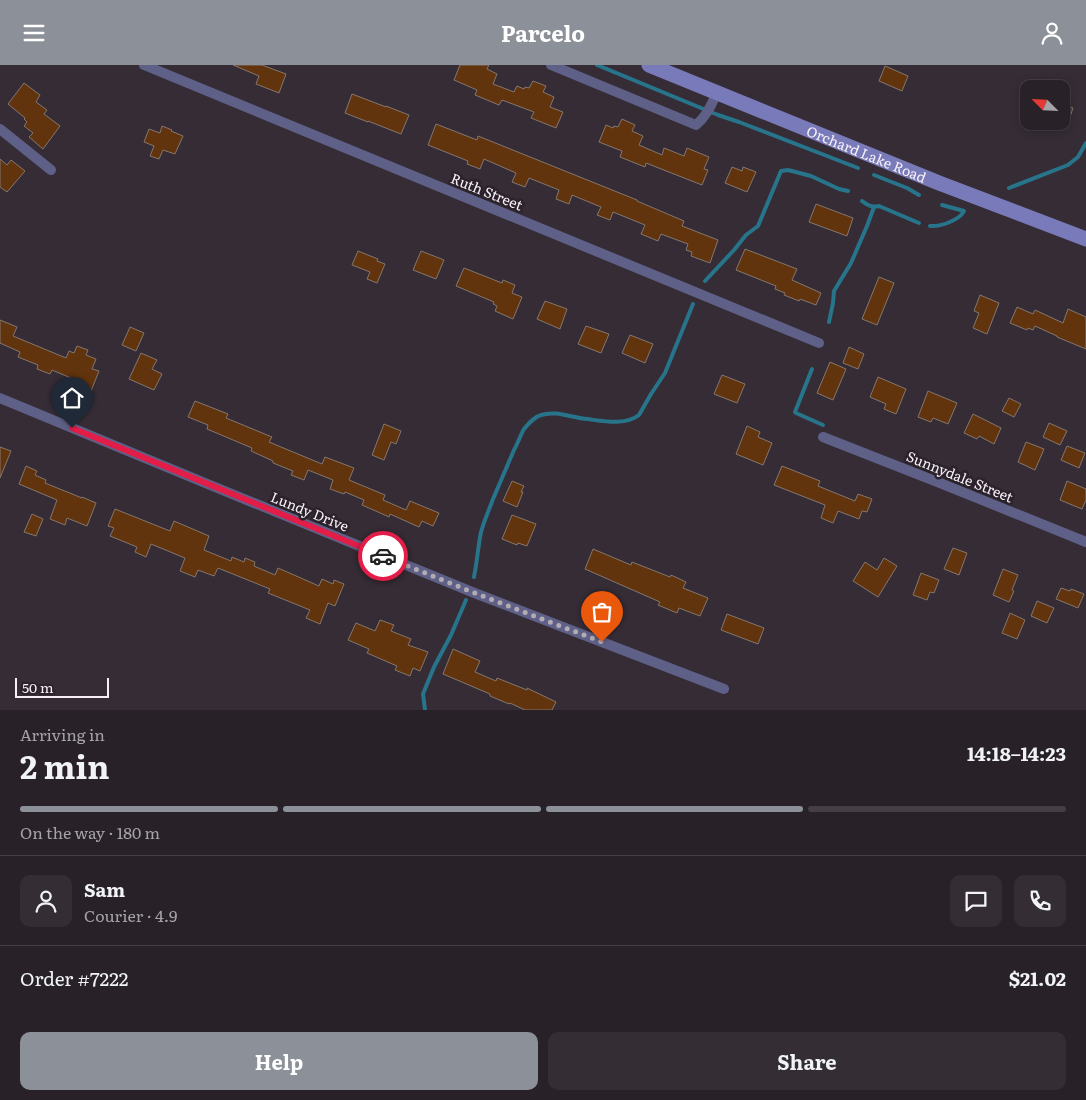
<!DOCTYPE html>
<html lang="en">
<head>
<meta charset="utf-8">
<style>
  :root { --surface:#282128; --page:#342e34; --text:#f1f3f6; --muted:#a5a3a8; --line:#443e45; --accent:#8c9099 }
  body { margin:0; font-family:Literata,serif; background:var(--page); color:var(--text); height:100vh; display:flex; flex-direction:column; font-size:19px; white-space:nowrap }
  * { box-sizing:border-box; margin:0 }
  p { font-size:16px; color:var(--muted) }
  .icon { flex:none; width:28px; height:28px; fill:none; stroke:currentColor; stroke-width:2; stroke-linecap:round; stroke-linejoin:round }
  .map { position:relative; height:645px; overflow:hidden }
  .drawer { display:flex; flex-direction:column; background:var(--surface); flex:1 }
  .drawer>* { flex:none }
  .needle { width:32px; rotate:294deg }
  .buttons { position:absolute; left:1020px; top:15px; display:grid; gap:10px }
  .buttons a { display:grid; place-items:center; width:50px; height:50px; border-radius:10px; background:var(--surface); box-shadow:0 2px 8px #0003,0 0 0 1px var(--line); font-size:25px }
  .scale { position:absolute; left:15px; bottom:12px; width:94px; box-sizing:border-box; padding-left:5px; border:2px solid #f6f0f6; border-top:0; font-size:14px; line-height:18px; white-space:nowrap; color:#f6f0f6; -webkit-text-stroke:4px #2b222b; paint-order:stroke }
  .pin { position:absolute; display:grid; place-items:center; width:42px; height:42px; color:#fff; margin:-51px -21px; border-radius:50% 50% 50% 0; rotate:-45deg; box-shadow:0 0 5px #0007 }
  .pin .icon { rotate:45deg }
  .courier { position:absolute; display:grid; place-items:center; width:50px; height:50px; margin:-25px; border:4px solid #e11d48; border-radius:50%; background:#fff; color:#222; box-shadow:0 1px 6px #0007 }
  .head em { font-style:normal; font-weight:700 }
  .head div { display:flex; flex-direction:column-reverse }
  .head { display:flex; align-items:center; justify-content:space-between; height:85px; padding:0 20px }
  h1 { font-size:32px; font-weight:700; line-height:38px }
  .bar { display:grid; grid-template-columns:repeat(4,1fr); gap:8px 5px; align-content:center; height:60px; padding:0 20px }
  .bar i { height:6px; border-radius:4px; background:var(--line) }
  .bar .selected { background:var(--accent) }
  .bar p { grid-column:span 4 }
  .line { display:flex; align-items:center; gap:12px; padding:0 20px; border-top:1px solid var(--line) }
  .line div { flex:1 }
  .round { display:grid; place-items:center; flex:none; width:52px; height:52px; border-radius:10px; background:var(--page) }
  .action { display:flex; gap:10px; margin-top:auto; padding:10px 20px }
  .action a { flex:1; height:58px; border-radius:10px; background:var(--accent); color:#fff; font-size:20px; font-weight:700; line-height:58px; text-align:center }
  .action a+a { background:var(--page); color:var(--text) }
  header { display:flex; justify-content:space-between; align-items:center; height:65px; padding:0 20px; background:var(--accent); color:#fff; font-size:22px; font-weight:700 }
  .map>svg:first-child { display:block }
</style>
</head>
<body>
<header><svg class="icon" aria-label="menu" viewBox="0 0 24 24"><path d="M4 6h16M4 12h16M4 18h16"/></svg>Parcelo<svg class="icon" aria-label="person" viewBox="0 0 24 24"><circle cx="12" cy="8" r="4"/><path d="M4 21q1-7 8-7t8 7"/></svg></header>
<div class="map">
<svg width="1086" height="645" viewBox="0 0 1086 645">
  <rect width="100%" height="100%" fill="#352c35"/>
  <g fill="none" stroke-linecap="round" stroke-linejoin="round">
    <!-- stream -->
    <g stroke="#27748b" stroke-width="4">
      <polyline points="597,0 718,50 739,57 858,103"/>
      <polyline points="874,110 907,123 919,130"/>
      <polyline points="1009,123 1068,100 1078,92 1086,78"/>
      <path d="M862,136C868,140 872,143 879,141L919,158"/>
      <path d="M930,161C940,162 960,155 964,146L942,140"/>
      <polyline points="705,216 734,185 746,170 758,161 781,106 788,105 811,111 839,124 848,126"/>
      <polyline points="829,257 833,238 834,226 851,198 867,161 874,142"/>
      <polyline points="812,304 795,347 796,348 823,360"/>
      <path d="M474,512C477,497 478,482 481,467C484,456 489,445 493,434C500,418 507,401 514,385C518,378 520,371 524,364C529,358 534,352 541,350C556,345 572,353 587,354C603,356 625,361 639,350L651,329L665,308L693,239"/>
      <polyline points="425,645 423,629 425,624 434,602 451,570 466,535"/>
    </g>
  </g>
  <!-- building -->
  <g fill="#61340e" stroke="#84776f">
    <polygon points="233,0 262,0 286,9 279,28 256,19 259,11"/>
    <polygon points="460,0 489,0 487,4 497,9 493,19 514,27 517,21 524,24 525,22 529,23 533,16 546,21 543,27 554,32 550,42 563,47 556,63 531,53 534,47 502,35 499,40 475,30 477,25 454,15"/>
    <polygon points="885,1 908,11 902,26 879,16"/>
    <polygon points="24,18 40,30 36,37 47,45 44,49 60,61 43,84 29,72 33,68 24,61 27,57 24,54 25,53 8,39"/>
    <polygon points="352,29 386,42 386,41 409,50 401,69 368,56 368,57 345,48"/>
    <polygon points="1061,39 1073,43 1069,55 1061,52"/>
    <polygon points="622,54 635,60 632,66 643,71 639,80 662,90 664,83 684,91 687,83 709,92 704,104 708,105 702,120 646,98 645,102 620,92 622,86 599,77 606,60 613,63 614,61 618,62"/>
    <polygon points="436,59 477,75 478,71 637,135 637,136 684,156 682,161 718,175 710,198 691,191 692,187 686,185 688,179 661,169 658,176 641,169 645,160 613,147 610,155 597,150 601,142 572,130 569,139 556,134 559,125 529,113 525,122 512,117 516,108 484,94 480,104 467,99 468,96 428,80"/>
    <polygon points="162,61 172,65 171,66 183,71 175,89 163,85 159,94 150,91 154,81 144,77 149,64 160,68"/>
    <polygon points="0,94 7,100 11,95 25,106 7,127 0,122"/>
    <polygon points="732,102 742,106 743,102 756,107 747,127 725,118"/>
    <polygon points="816,139 853,153 847,171 809,157"/>
    <polygon points="745,184 797,204 792,215 821,228 816,240 800,234 799,236 784,230 785,228 775,224 776,221 736,205"/>
    <polygon points="358,186 378,194 377,196 385,199 377,218 367,214 370,207 352,200"/>
    <polygon points="421,186 444,195 436,214 413,205"/>
    <polygon points="464,203 502,218 503,215 515,220 512,228 522,232 513,254 495,246 497,241 493,239 494,237 456,221"/>
    <polygon points="879,212 894,218 877,260 862,254"/>
    <polygon points="980,230 999,238 987,269 973,263 979,248 974,246"/>
    <polygon points="545,236 567,244 560,264 537,254"/>
    <polygon points="1017,242 1033,249 1035,245 1063,258 1068,244 1086,252 1086,284 1057,272 1057,271 1035,261 1033,265 1028,263 1027,265 1010,258"/>
    <polygon points="0,255 17,262 13,271 66,293 69,286 74,288 77,281 88,285 86,290 96,294 92,304 99,306 91,326 69,317 71,313 52,305 50,309 37,304 38,300 18,292 20,287 0,278"/>
    <polygon points="586,261 609,269 601,288 578,279"/>
    <polygon points="130,262 144,268 136,286 122,280"/>
    <polygon points="630,270 653,279 645,298 622,288"/>
    <polygon points="849,282 864,289 858,304 843,298"/>
    <polygon points="141,288 157,295 152,304 162,309 154,325 129,314"/>
    <polygon points="830,297 846,304 833,335 817,328"/>
    <polygon points="722,310 745,319 737,338 714,329"/>
    <polygon points="878,312 906,324 896,349 884,344 886,339 870,332"/>
    <polygon points="928,326 957,338 948,359 933,353 931,357 918,352"/>
    <polygon points="1009,333 1021,339 1014,352 1002,346"/>
    <polygon points="195,336 228,349 226,353 272,372 269,377 322,399 325,392 354,403 349,415 385,430 383,435 406,445 410,436 439,448 433,461 422,456 419,462 390,449 389,452 378,447 362,440 364,435 345,427 344,429 330,424 333,415 308,405 304,415 291,410 293,406 273,398 273,396 251,386 252,383 207,364 208,360 188,352"/>
    <polygon points="973,349 1001,363 994,379 979,371 977,374 964,368"/>
    <polygon points="1049,358 1067,366 1060,380 1043,372"/>
    <polygon points="384,359 401,366 396,379 391,377 384,395 372,390"/>
    <polygon points="747,361 760,367 758,372 772,378 763,400 736,389"/>
    <polygon points="1026,377 1044,384 1035,405 1018,397"/>
    <polygon points="1067,381 1085,388 1079,403 1061,395"/>
    <polygon points="0,382 11,386 0,413"/>
    <polygon points="26,401 37,406 35,410 46,415 45,418 82,433 82,432 96,438 87,461 67,453 65,460 50,454 57,435 19,419"/>
    <polygon points="782,401 820,416 818,421 855,436 858,429 872,434 867,447 862,446 859,454 838,446 833,458 821,453 825,440 774,420"/>
    <polygon points="512,416 524,421 521,427 523,427 517,442 503,436"/>
    <polygon points="1067,416 1086,424 1086,435 1082,444 1060,435"/>
    <polygon points="115,444 170,466 174,456 209,471 204,485 231,496 232,492 244,497 245,493 255,497 254,501 275,510 278,503 319,521 322,514 333,519 334,515 344,519 335,541 328,538 320,559 306,553 310,545 268,528 270,524 218,503 214,511 198,505 195,512 180,506 185,493 151,479 146,492 135,487 137,482 110,471 114,463 108,461"/>
    <polygon points="32,449 43,454 36,471 24,467"/>
    <polygon points="512,450 536,459 527,481 518,478 517,480 502,474"/>
    <polygon points="953,483 967,488 959,510 944,504"/>
    <polygon points="593,484 631,500 632,497 670,512 671,510 686,517 683,523 708,533 700,551 679,543 677,548 658,540 660,537 585,504"/>
    <polygon points="884,493 897,501 878,532 853,516 865,497 877,505"/>
    <polygon points="1003,504 1018,510 1012,525 1014,526 1009,537 993,530"/>
    <polygon points="921,508 939,515 934,528 930,527 927,535 913,530"/>
    <polygon points="1061,523 1070,526 1071,524 1084,529 1078,543 1056,534"/>
    <polygon points="1037,536 1054,543 1047,558 1031,551"/>
    <polygon points="1010,548 1025,555 1017,574 1002,568"/>
    <polygon points="727,549 764,563 758,579 721,565"/>
    <polygon points="380,555 394,560 391,566 411,574 408,580 428,587 420,606 413,603 410,611 395,605 397,601 367,588 369,584 348,575 356,558 375,566"/>
    <polygon points="453,584 480,596 475,607 496,616 497,613 527,625 527,623 556,637 552,645 525,645 510,638 509,639 490,631 490,629 443,609"/>
  </g>
  <g fill="none" stroke-linecap="round" stroke-linejoin="round">
    <!-- street -->
    <g stroke="#5e6088" stroke-width="10">
      <polyline points="144,0 819,278"/>
      <path d="M551,0L696,60C707,51 711,40 717,28"/>
      <polyline points="0,64 51,105"/>
      <polyline points="0,333 210,420 477,529 724,624"/>
      <polyline points="823,372 940,418 1086,477"/>
    </g>
    <!-- secondary -->
    <path stroke="#787ab9" stroke-width="15" id="s1" d="M649,0L939,118L1086,174"/>
  </g>
  <g fill="none" stroke-linecap="round" stroke-linejoin="round">
    <!-- done -->
    <polyline stroke="#b2abb2" stroke-width="5" stroke-dasharray="0 9" points="383,491 477,529 602,577"/>
    <!-- route -->
    <polyline stroke="#e11d48" stroke-width="6" points="72,363 383,491"/>
  </g>
  <g text-anchor="middle" dominant-baseline="central" stroke-width="5" stroke-linejoin="round" paint-order="stroke">
    <!-- street labels -->
    <g font-size="14" fill="#f6f0f6" stroke="#2b222b">
      <text stroke="none"><textPath href="#s1" startOffset="235">Orchard Lake Road</textPath></text>
      <text transform="translate(487 126) rotate(22)">Ruth Street</text>
      <text transform="translate(960 411) rotate(22)">Sunnydale Street</text>
      <text transform="translate(310 446) rotate(22)">Lundy Drive</text>
    </g>
  </g>
</svg>
<div class="buttons">
<a><svg class="needle" viewBox="-14 -14 28 28"><path d="M0-13l5 13h-10z" fill="#e53935"/><path d="M0 13l5-13h-10z" fill="#a5a3a8"/></svg></a>
</div>
<div class="scale">50 m</div>
<div class="pin" style="left:602px;top:577px;background:#ea580c"><svg class="icon" aria-label="bag" viewBox="0 0 24 24"><path d="M5 8h14l-1 12H6zM9 8a3 3 0 0 1 6 0"/></svg></div>
<div class="pin" style="left:72px;top:363px;background:#1f2937"><svg class="icon" aria-label="home" viewBox="0 0 24 24"><path d="M3 11l9-7 9 7M6 9v11h12V9"/></svg></div>
<div class="courier" style="left:383px;top:491px"><svg class="icon" aria-label="car" viewBox="0 0 24 24"><path d="M5 17H2v-5l4-1 3-4h7l3 4 3 1v5h-3M9 17h6M6 11h13"/><circle cx="7" cy="17" r="2"/><circle cx="17" cy="17" r="2"/></svg></div>
</div>
<section class="drawer">
<div class="head"><div><h1>2 min</h1><p>Arriving in</p></div><em>14:18–14:23</em></div>
<div class="bar"><i class="selected"></i><i class="selected"></i><i class="selected"></i><i></i><p>On the way · 180 m</p></div>
<div class="line" style="height:90px"><a class="round"><svg class="icon" aria-label="person" viewBox="0 0 24 24"><circle cx="12" cy="8" r="4"/><path d="M4 21q1-7 8-7t8 7"/></svg></a><div><b>Sam</b><p>Courier · 4.9</p></div><a class="round"><svg class="icon" aria-label="chat" viewBox="0 0 24 24"><path d="M4 5h16v11H9l-5 4z"/></svg></a><a class="round"><svg class="icon" aria-label="phone" viewBox="0 0 24 24"><path d="M5 4h4l2 5-3 2q2 4 5 5l2-3 5 2v4C11 20 4 13 5 4z"/></svg></a></div>
<div class="line" style="height:65px"><div>Order #7222</div><b>$21.02</b></div>
<div class="action"><a>Help</a><a>Share</a></div>
</section>
</body>
</html>
